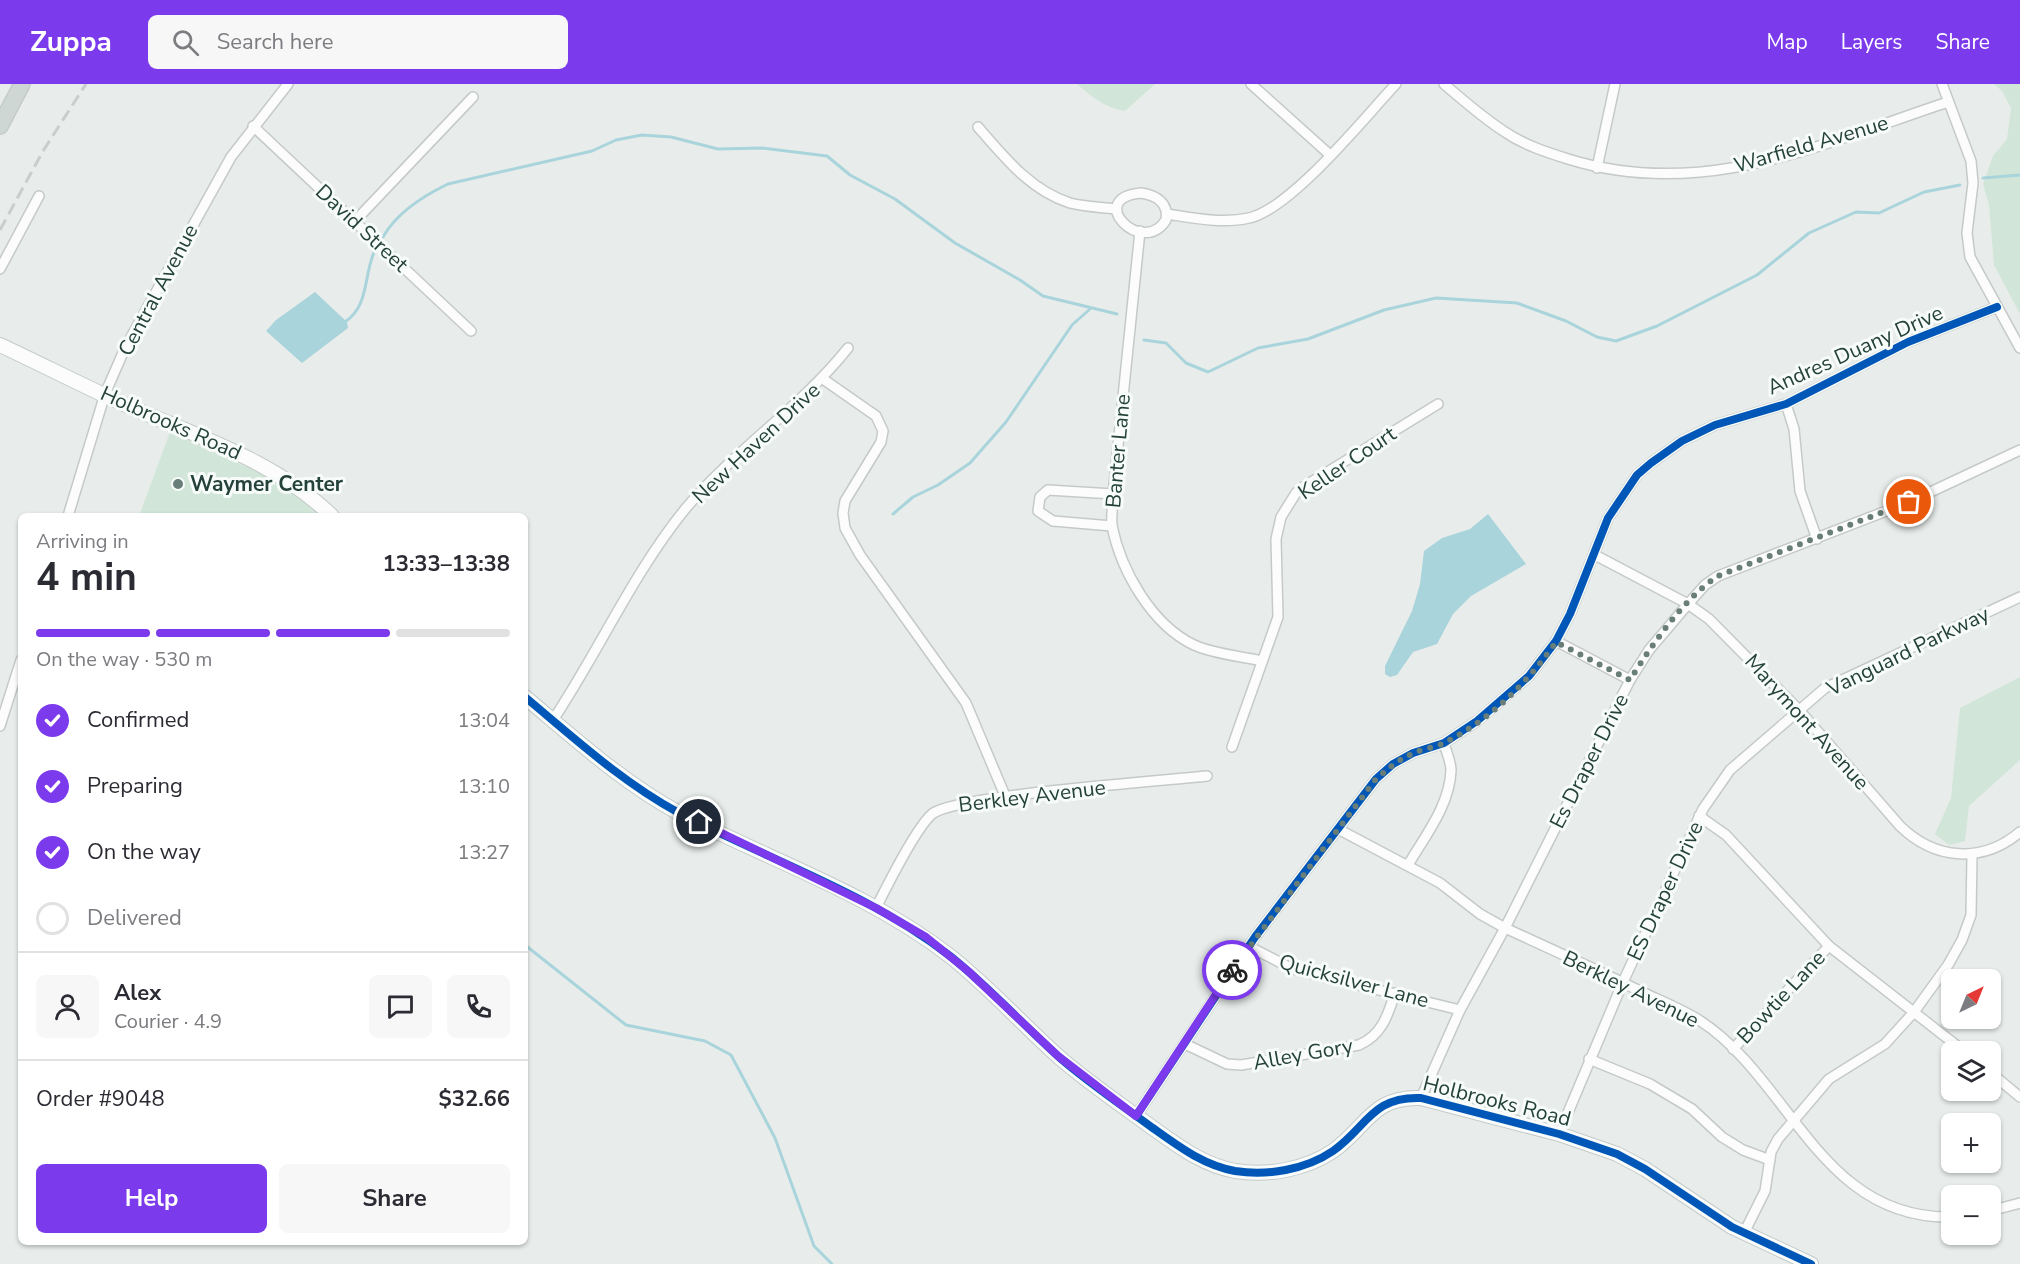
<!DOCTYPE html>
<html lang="en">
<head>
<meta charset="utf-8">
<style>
  :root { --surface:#fff; --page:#f7f7f7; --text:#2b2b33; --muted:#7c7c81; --line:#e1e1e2; --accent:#7c3aed }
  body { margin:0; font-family:"Nunito Sans",sans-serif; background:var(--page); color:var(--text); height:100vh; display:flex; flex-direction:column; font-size:22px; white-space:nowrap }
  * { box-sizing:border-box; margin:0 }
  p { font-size:20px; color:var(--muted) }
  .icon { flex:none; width:33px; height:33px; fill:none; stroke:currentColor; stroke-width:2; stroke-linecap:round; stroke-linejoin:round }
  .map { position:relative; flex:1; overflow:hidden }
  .drawer { position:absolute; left:18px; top:429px; width:510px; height:732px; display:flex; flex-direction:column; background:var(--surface); border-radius:9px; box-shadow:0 2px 4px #0004 }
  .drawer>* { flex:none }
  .needle { width:39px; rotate:43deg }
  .buttons { position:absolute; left:1941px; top:885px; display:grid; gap:12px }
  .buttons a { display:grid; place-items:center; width:60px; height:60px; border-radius:9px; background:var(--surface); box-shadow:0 2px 4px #0004; font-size:30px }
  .pin { position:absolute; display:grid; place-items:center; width:51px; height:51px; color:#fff; margin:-26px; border:3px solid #fff; border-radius:50%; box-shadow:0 2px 6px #0007 }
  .courier { position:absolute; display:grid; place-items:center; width:60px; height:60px; margin:-30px; border:4px solid #7c3aed; border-radius:50%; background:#fff; color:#222; box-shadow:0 2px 8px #0007 }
  .summary em { font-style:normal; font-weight:700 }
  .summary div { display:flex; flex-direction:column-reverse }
  .summary { display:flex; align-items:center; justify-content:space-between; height:102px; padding:0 18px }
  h1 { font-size:39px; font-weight:700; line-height:45px }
  .bar { display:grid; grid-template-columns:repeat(4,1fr); gap:9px 6px; align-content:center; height:72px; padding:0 18px }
  .bar i { height:8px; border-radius:4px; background:var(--line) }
  .bar .selected { background:var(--accent) }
  .bar p { grid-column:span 4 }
  .line { display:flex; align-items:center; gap:15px; padding:0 18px; border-top:2px solid var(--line) }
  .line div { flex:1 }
  .round { display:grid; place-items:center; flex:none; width:63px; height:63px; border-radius:9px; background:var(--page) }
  ol { padding:0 18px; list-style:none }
  li { display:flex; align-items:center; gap:18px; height:66px }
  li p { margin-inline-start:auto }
  li .icon { padding:6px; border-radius:50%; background:var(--accent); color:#fff; stroke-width:4 }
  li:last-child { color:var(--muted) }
  li i { width:33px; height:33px; border:3px solid var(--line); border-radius:50% }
  .cta { display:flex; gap:12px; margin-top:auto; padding:12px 18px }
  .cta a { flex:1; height:69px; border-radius:9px; background:var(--accent); color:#fff; font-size:24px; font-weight:700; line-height:69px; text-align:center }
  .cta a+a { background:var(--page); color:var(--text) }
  header { display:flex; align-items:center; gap:36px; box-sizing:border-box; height:84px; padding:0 30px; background:var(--accent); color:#fff }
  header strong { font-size:28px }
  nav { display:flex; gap:33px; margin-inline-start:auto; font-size:21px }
  .search { width:420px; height:54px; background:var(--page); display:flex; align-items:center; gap:15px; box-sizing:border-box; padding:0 21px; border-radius:9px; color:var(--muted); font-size:22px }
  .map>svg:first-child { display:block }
</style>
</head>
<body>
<header>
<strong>Zuppa</strong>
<div class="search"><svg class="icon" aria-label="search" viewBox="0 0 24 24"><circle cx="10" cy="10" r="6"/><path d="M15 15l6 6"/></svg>Search here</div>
<nav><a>Map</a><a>Layers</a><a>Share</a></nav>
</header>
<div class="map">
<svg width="2020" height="1180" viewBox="0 0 2020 1180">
  <rect width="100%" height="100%" fill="#e8edeb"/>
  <!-- green -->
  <g fill="#d1e6d8">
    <path d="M1077,0H1155L1125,27C1105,24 1092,13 1077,0Z"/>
    <polygon points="1994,0 2020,0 2020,230 1994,181 1989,121 1983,100 1993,72 2007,55 2011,24 2002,7"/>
    <path d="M170,348L247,383C276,385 302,413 323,432H139Z"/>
    <polygon points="2020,593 2020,676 1969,722 1965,757 1949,761 1935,750 1951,714 1960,624"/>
  </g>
  <!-- water -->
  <g fill="#a9d4db">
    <polygon points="315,208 347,238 348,244 302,279 266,247 276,236"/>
    <polygon points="1488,430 1526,480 1471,512 1453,530 1437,560 1413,568 1397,591 1390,593 1385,590 1385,582 1412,527 1420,500 1424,467 1442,454 1470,445"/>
  </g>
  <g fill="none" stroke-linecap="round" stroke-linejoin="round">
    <!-- stream -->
    <g stroke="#a9d4db" stroke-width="3">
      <polyline points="1983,94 2020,91"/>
      <path d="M383,153C397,128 423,112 448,100L592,67L616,56L642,51L671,53L718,65L762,64L827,72L850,91L895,115L955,159L1020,196L1043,212L1117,230"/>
      <path d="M345,238C370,221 363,191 375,166"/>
      <polyline points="1144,256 1166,259 1186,279 1208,288 1258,264 1308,255 1384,226 1436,214 1517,219 1566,237 1597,253 1616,257 1657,242 1757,191 1809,149 1856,128 1879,129 1924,108 1960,101"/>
      <polyline points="893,430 913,413 938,401 970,379 1006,338 1072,241 1090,225"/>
      <polyline points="525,861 626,941 705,957 731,971 775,1054 814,1162 832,1180"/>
    </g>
    <defs>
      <g id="street">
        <polyline points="1251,0 1329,70"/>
        <path d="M1444,0C1464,17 1483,34 1505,48C1524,61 1546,68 1568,75C1703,117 1821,60 1948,18"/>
        <polyline points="1942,0 1971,77 1973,99 1967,149 1970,173 2020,264"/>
        <polyline points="253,42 471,247"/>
        <path d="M978,43C1004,73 1031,107 1070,119C1085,123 1101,123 1116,125"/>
        <polyline points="1597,84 1615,0"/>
        <path d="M1141,109C1156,111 1169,119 1166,136C1142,174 1084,114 1141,109Z"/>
        <path d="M1167,130C1194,134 1222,140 1249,134C1291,125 1364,34 1396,0"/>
        <polyline points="355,137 473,13"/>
        <path d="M1140,147L1113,410C1113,420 1111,432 1112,442C1121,487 1152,541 1194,561C1214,570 1240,572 1262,577"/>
        <polyline points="0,185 39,112"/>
        <polyline points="823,295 876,332 883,347 881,358 845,417 843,429 845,444 860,471 966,619 1006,714"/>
        <polyline points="1786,320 1794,345 1800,407 1817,455"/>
        <polyline points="68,432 105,310 125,264 231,73 288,0"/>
        <polyline points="1112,442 1053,437 1038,427 1040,413 1048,406 1113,410"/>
        <path d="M1595,471L1688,520L1709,535L1799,626L1900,742C1935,776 1982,780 2020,748"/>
        <polyline points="1556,557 1630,596"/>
        <path d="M553,636C599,567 633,489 686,424C735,366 800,324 848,264"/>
        <polyline points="0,642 21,576"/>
        <polyline points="1232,663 1278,533 1276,455 1281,433 1296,409 1303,403 1438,320"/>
        <polyline points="1699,732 1726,751 1829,862 1965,968"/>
        <path d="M1338,745L1440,799L1480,830L1505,844C1551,865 1597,886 1642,908C1661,917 1681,925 1699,936C1791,995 1820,1136 1952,1133"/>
        <path d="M1408,781C1425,752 1450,721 1451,686C1451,678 1446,667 1444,659"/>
        <path d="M876,824C887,802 915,745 932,730C956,711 1162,697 1207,692"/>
        <polyline points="1250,863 1293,885 1460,926"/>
        <path d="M1185,960L1227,980L1241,981L1359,961C1382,951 1388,931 1395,909"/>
        <polyline points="1733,965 1829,862"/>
        <polyline points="1589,975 1650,1000 1692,1025 1722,1053 1743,1066 1770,1076"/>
        <polyline points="1990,988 2020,1013"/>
        <polyline points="1421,1014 1460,926 1505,844 1630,596 1649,566 1688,520 1705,501 1718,492 1907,419 2020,366"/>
        <polyline points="1136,1032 1255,853 1376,695 1393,680 1413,669 1444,659 1477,637 1529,592 1556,557 1570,530 1608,434 1637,391 1651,379 1682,357 1715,341 1786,320 1908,258 1997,223"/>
        <polyline points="1559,1050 1623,898 1703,725 1730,686 1825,604 2020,513"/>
        <polyline points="1990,1127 2020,1119"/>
        <polyline points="1744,1149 1765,1107 1771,1068 1778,1055 1829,995 1885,960 1914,928 1948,881 1962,856 1971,831 1972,771"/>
      </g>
      <g id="secondary">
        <path d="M0,261C43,281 85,303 128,322C199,353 275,377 332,432"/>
        <path d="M525,613C574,654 622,698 679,729C769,776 869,809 950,872C989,903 1023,941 1060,974C1089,999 1120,1020 1150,1042C1177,1061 1202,1081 1235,1087C1267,1092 1305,1086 1333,1067C1367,1043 1372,1012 1421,1014L1559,1050L1617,1070L1645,1085L1732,1143L1811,1180"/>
      </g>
      <polyline id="primary" points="0,42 22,0"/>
    </defs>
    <!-- street casing -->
    <use href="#street" stroke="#c5cac8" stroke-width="12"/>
    <!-- secondary casing -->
    <use href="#secondary" stroke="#c3cbc8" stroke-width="16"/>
    <!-- primary casing -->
    <use href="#primary" stroke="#c3ccc9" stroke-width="18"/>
    <!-- street -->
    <use href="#street" stroke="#fcfcfc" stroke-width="9"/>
    <!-- secondary -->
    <use href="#secondary" stroke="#fcfcfc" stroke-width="14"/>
    <!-- primary -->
    <use href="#primary" stroke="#cfd7d5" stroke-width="15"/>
    <!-- rail -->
    <polyline stroke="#c9cdcc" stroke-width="3" stroke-dasharray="12 6" stroke-linecap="butt" points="0,146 43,67 86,0"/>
    <defs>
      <g id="cycleway">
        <path d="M525,613C574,654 622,698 679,729C769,776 869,809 950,872C989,903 1023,941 1060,974C1089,999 1120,1020 1150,1042C1177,1061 1202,1081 1235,1087C1267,1092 1305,1086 1333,1067C1367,1043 1372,1012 1421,1014L1559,1050L1617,1070L1645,1085L1732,1143L1811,1180"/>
        <polyline points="1136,1032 1255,853 1376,695 1393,680 1413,669 1444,659 1477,637 1529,592 1556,557 1570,530 1608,434 1637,391 1651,379 1682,357 1715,341 1786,320 1908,258 1997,223"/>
      </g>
    </defs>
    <!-- cycleway casing -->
    <use href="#cycleway" stroke="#f7fbf9" stroke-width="11"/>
    <!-- cycleway -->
    <use href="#cycleway" stroke="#0057b8" stroke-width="8"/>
  </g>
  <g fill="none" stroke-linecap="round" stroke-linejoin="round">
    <!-- done -->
    <path stroke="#697e78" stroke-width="6" stroke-dasharray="0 10.8" d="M1232,886L1376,695C1388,685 1399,675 1414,669C1423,665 1435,663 1444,659C1489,637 1528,598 1556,558L1630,596C1651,562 1684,514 1718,492L1909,418"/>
    <!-- route -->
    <polyline stroke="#7c3aed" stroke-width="8" points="699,738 876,824 926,853 968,887 1058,972 1136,1032 1232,886"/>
  </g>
  <!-- markers -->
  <circle fill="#697e78" stroke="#f7fbf9" stroke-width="2" cx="178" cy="400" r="6"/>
  <g text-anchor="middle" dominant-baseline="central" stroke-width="6" stroke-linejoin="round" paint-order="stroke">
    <!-- street labels -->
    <g font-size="21" fill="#24423a" stroke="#f7fbf9">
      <text transform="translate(1811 60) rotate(-16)">Warfield Avenue</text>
      <text transform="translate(362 144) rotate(43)">David Street</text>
      <text transform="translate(158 206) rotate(-62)">Central Avenue</text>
      <text transform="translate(1855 266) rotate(-24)">Andres Duany Drive</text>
      <text transform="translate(171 339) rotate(24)">Holbrooks Road</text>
      <text transform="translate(756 359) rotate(-43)">New Haven Drive</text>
      <text transform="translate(1118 367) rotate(-85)">Banter Lane</text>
      <text transform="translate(1347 379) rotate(-34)">Keller Court</text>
      <text transform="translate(1908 567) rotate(-26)">Vanguard Parkway</text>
      <text transform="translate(1807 638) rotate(48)">Marymont Avenue</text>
      <text transform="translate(1589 677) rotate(-63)">Es Draper Drive</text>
      <text transform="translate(1032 712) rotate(-7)">Berkley Avenue</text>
      <text transform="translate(1665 807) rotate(-65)">ES Draper Drive</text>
      <text transform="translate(1354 897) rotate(15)">Quicksilver Lane</text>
      <text transform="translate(1631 905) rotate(26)">Berkley Avenue</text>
      <text transform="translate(1781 913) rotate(-47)">Bowtie Lane</text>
      <text transform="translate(1303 970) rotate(-10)">Alley Gory</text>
      <text transform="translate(1497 1017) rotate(14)">Holbrooks Road</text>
    </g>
    <!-- poi labels -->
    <g font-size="21" font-weight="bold" fill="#24423a" stroke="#f7fbf9" text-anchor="start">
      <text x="190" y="400">Waymer Center</text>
    </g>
  </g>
</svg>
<div class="buttons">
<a><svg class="needle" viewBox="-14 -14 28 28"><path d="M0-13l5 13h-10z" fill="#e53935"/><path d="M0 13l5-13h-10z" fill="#7c7c81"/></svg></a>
<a><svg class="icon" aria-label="layers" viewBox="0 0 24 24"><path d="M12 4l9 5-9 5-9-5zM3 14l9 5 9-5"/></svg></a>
<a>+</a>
<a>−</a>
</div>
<div class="pin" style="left:1909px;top:418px;background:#ea580c"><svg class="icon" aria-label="bag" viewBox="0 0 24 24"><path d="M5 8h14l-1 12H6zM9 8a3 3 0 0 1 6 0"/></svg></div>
<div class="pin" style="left:699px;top:738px;background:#1f2937"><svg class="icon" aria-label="home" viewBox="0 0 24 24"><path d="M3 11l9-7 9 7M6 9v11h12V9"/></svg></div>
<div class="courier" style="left:1232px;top:886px"><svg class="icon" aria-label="bike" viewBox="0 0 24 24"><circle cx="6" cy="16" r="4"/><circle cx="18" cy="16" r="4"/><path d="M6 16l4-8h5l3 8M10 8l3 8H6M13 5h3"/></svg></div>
<section class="drawer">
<div class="summary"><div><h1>4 min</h1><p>Arriving in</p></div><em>13:33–13:38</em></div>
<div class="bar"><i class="selected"></i><i class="selected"></i><i class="selected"></i><i></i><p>On the way · 530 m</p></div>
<ol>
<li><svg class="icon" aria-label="check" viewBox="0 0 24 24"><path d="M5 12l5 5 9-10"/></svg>Confirmed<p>13:04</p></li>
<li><svg class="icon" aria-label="check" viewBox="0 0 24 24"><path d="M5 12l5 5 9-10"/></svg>Preparing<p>13:10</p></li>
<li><svg class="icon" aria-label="check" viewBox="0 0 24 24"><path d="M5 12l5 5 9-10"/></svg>On the way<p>13:27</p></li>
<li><i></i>Delivered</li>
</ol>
<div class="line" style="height:108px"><a class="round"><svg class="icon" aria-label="person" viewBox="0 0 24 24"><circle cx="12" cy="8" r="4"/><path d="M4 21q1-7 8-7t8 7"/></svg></a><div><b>Alex</b><p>Courier · 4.9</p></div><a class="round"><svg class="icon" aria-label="chat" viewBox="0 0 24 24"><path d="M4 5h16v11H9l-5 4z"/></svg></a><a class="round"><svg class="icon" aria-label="phone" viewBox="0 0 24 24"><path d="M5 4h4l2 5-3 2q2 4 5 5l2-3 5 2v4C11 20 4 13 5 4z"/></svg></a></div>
<div class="line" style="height:78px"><div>Order #9048</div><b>$32.66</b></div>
<div class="cta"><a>Help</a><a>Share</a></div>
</section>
</div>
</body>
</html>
